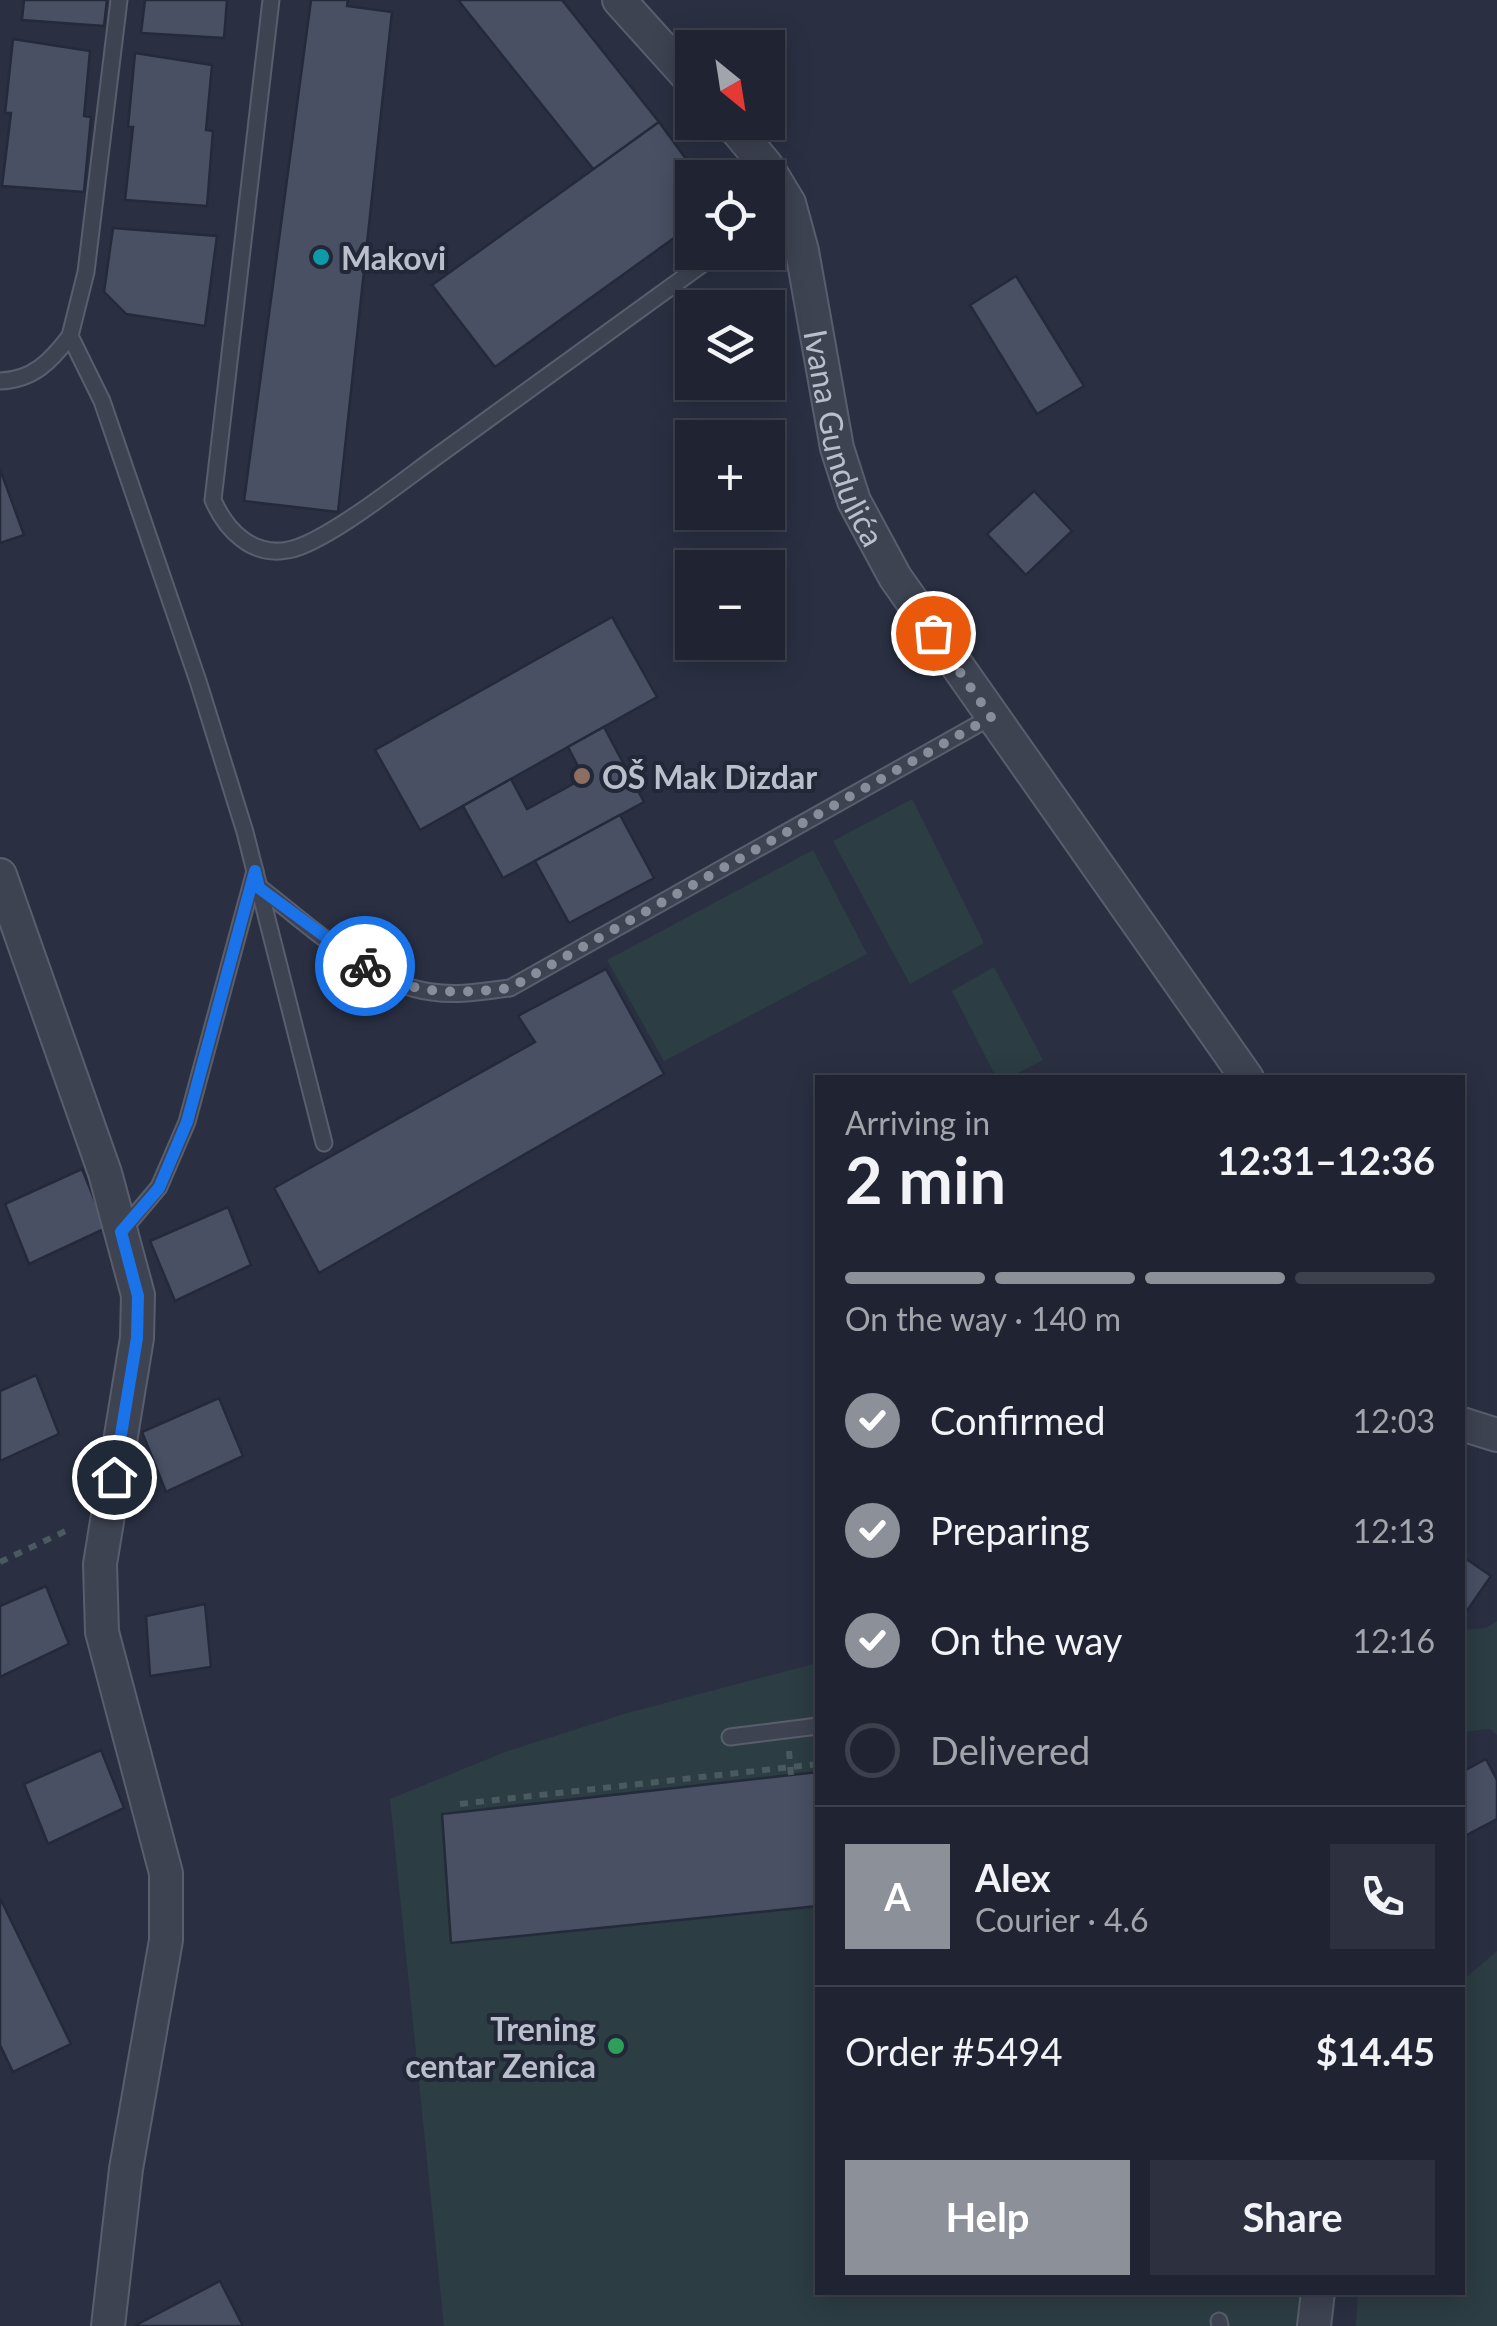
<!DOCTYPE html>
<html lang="en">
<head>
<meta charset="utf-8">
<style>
  :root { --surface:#202432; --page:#2d303e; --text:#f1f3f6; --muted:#a2a4ac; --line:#3d414d; --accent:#8c9099 }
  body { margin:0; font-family:Lato,sans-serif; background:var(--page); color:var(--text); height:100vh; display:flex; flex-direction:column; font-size:38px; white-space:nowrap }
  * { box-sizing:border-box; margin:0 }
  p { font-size:32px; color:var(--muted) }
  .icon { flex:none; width:55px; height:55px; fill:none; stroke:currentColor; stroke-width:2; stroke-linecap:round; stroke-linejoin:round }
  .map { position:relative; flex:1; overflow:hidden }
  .panel { position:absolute; left:815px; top:1075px; width:650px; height:1220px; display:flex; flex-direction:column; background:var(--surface); border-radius:0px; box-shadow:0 5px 25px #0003,0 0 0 2px var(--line) }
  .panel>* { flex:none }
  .needle { width:65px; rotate:150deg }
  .fabs { position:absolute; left:675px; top:30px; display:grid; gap:20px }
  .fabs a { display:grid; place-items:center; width:110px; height:110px; border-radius:0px; background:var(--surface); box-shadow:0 5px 25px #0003,0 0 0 2px var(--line); font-size:50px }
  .pin { position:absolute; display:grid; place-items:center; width:85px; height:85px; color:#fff; margin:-42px; border:5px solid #fff; border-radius:50%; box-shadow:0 2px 10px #0007 }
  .courier { position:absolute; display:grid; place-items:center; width:100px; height:100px; margin:-50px; border:8px solid #1a73e8; border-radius:50%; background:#fff; color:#222; box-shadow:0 2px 12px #0007 }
  .overview em { font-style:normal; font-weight:700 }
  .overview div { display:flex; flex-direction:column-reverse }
  .overview { display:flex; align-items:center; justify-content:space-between; height:170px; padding:0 30px }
  h1 { font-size:65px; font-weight:700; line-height:75px }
  .bar { display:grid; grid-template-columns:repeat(4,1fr); gap:15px 10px; align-content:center; height:120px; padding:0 30px }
  .bar i { height:12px; border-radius:8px; background:var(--line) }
  .bar .current { background:var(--accent) }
  .bar p { grid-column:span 4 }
  .line { display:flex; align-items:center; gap:25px; padding:0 30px; border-top:2px solid var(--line) }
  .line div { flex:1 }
  .round { display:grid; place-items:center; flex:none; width:105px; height:105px; border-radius:0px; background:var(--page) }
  ol { padding:0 30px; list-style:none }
  li { display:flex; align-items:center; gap:30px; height:110px }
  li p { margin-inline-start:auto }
  li .icon { padding:10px; border-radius:50%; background:var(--accent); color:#fff; stroke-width:4 }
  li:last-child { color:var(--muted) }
  li i { width:55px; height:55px; border:5px solid var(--line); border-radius:50% }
  .action { display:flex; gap:20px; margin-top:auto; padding:20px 30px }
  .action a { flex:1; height:115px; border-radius:0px; background:var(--accent); color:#fff; font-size:40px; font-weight:700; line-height:115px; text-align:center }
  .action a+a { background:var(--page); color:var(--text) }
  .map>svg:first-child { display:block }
</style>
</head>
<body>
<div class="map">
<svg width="1497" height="2326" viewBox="0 0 1497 2326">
  <rect width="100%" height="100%" fill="#2a3042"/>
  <!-- green -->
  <g fill="#2c3d43">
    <polygon points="912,799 984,943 910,984 833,841"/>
    <polygon points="813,850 867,954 664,1061 607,960"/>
    <polygon points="994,967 1043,1060 1010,1077 996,1077 952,991"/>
    <polygon points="1497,1621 1497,1735 1490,1729 1463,1732 1463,1630 1486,1628"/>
    <polygon points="817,1663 818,2292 1300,2293 1298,2326 444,2326 390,1799 505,1752 627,1713"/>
    <polygon points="1497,1951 1497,2326 1356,2326 1358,2293 1462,2292 1463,1980"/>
  </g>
  <!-- building -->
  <g fill="#495064" stroke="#242a3a" stroke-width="2.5">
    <polygon points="24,0 107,0 104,26 22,20"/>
    <polygon points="145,0 227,0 224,38 141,33"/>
    <polygon points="311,0 348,0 347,6 392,12 338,512 244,501"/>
    <polygon points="458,0 562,0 659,122 594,170"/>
    <polygon points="13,39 90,51 84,116 91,117 84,192 2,186 11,113 5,113"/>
    <polygon points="135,53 212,65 206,130 213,131 207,206 125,200 133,127 128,127"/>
    <polygon points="659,122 700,178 692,178 692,225 495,367 432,285"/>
    <polygon points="113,228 217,236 205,326 126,314 104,292"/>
    <polygon points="1016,276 1084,386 1037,414 970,305"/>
    <polygon points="0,469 24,535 0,543"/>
    <polygon points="1034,491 1072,531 1026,575 987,534"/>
    <polygon points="612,617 657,697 420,830 375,750"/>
    <polygon points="604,727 644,802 503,878 463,806 511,779 527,809 584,778 568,747"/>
    <polygon points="620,815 654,878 569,923 535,861"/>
    <polygon points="606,969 664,1074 319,1273 274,1188 535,1042 518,1016"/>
    <polygon points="82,1169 106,1228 29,1264 5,1204"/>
    <polygon points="228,1207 251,1265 175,1301 150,1241"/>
    <polygon points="36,1375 59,1434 0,1461 0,1391"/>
    <polygon points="219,1398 243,1456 166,1492 142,1432"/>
    <polygon points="1462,1556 1491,1576 1462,1618"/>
    <polygon points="46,1586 69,1644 0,1677 0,1606"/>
    <polygon points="205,1604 211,1667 150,1676 146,1616"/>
    <polygon points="101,1750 124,1808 48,1844 24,1784"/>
    <polygon points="1486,1759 1497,1780 1497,1819 1463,1837 1462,1772"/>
    <polygon points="818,1772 818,1906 451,1943 442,1814"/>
    <polygon points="0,1898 71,2044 13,2072 0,2045"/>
    <polygon points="220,2281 243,2326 134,2326"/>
  </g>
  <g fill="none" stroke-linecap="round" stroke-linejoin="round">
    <defs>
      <g id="service">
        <path d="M271,0L213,500C226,530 252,557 288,550C323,544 399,484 429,462C526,392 622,322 719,252"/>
        <polyline points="70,336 86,272 119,0"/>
        <path d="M0,381C33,380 51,361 70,336L102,401L198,681L245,832L324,1143"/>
        <path d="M259,887C307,923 370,985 432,992C458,996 484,991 510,988L991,717"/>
        <polyline points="121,1232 159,1187 187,1122 255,871"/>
        <polyline points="730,1737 818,1726"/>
        <polyline points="1219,2321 1220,2326"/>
      </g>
      <g id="minor">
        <polyline points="619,0 692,81"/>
        <path id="s1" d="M730,122L766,165L789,203L802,251L837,448L854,501L895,577L1247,1078"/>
        <polyline points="0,875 105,1173 138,1295 137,1338 100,1564 102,1632 166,1873 166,1940 126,2169 108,2326"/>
        <polyline points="1462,1424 1497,1435"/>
        <polyline points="1314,2326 1318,2292"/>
      </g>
    </defs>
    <!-- service casing -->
    <use href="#service" stroke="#595e6d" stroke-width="19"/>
    <!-- minor casing -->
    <use href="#minor" stroke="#595e6d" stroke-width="36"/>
    <!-- path -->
    <g stroke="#4a5a60" stroke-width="6" stroke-dasharray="8 8" stroke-linecap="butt">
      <polyline points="0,1562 70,1529"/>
      <polyline points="789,1751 791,1775"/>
      <polyline points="460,1804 818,1764"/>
    </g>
    <!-- service -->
    <use href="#service" stroke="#3e4352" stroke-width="15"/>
    <!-- minor -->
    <use href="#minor" stroke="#3e4352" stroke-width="32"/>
  </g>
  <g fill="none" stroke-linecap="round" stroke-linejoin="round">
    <!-- done -->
    <path stroke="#888d9c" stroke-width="10" stroke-dasharray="0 18" d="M365,966C411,996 457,994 510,988L991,717L933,633"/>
    <!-- route -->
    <polyline stroke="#1a73e8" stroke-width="12" points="114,1477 137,1338 138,1296 121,1232 159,1188 187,1122 255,871 259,888 365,966"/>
  </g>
  <!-- markers -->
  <circle fill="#0f9aa8" stroke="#222838" stroke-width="4" cx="321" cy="257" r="10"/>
  <circle fill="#8d6e63" stroke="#222838" stroke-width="4" cx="582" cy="776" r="10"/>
  <circle fill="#2e9e5b" stroke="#222838" stroke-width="4" cx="616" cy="2046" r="10"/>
  <g text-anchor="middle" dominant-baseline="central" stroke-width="8" stroke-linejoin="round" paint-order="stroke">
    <!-- poi labels -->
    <g font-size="32" font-weight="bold" fill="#bbbfcc" stroke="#222838" text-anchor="start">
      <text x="341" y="257">Makovi</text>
      <text x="602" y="776">OŠ Mak Dizdar</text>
      <text x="596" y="2028" text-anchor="end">Trening<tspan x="596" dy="37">centar Zenica</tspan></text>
    </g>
    <!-- street labels -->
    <g font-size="32" fill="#bbbfcc" stroke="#222838">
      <text stroke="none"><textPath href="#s1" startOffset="342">Ivana Gundulića</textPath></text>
    </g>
  </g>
</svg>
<div class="fabs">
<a><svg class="needle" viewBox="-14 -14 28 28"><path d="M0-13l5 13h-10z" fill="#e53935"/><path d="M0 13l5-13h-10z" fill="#a2a4ac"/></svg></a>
<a><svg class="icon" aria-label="locate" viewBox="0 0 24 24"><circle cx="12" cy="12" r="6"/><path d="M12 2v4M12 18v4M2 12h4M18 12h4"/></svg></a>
<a><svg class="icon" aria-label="layers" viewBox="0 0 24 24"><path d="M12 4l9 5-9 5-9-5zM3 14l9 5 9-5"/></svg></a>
<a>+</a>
<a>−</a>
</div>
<div class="pin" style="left:933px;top:633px;background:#ea580c"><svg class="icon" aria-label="bag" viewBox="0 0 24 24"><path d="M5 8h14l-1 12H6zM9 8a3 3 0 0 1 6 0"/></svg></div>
<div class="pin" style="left:114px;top:1477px;background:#1f2937"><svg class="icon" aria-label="home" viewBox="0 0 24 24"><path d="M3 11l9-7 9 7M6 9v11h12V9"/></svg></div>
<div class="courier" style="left:365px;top:966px"><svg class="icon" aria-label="bike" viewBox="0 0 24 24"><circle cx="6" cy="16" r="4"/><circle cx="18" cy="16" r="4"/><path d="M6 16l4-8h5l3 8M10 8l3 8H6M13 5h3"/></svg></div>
<section class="panel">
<div class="overview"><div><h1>2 min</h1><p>Arriving in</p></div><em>12:31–12:36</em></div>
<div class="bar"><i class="current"></i><i class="current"></i><i class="current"></i><i></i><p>On the way · 140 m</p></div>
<ol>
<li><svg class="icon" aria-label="check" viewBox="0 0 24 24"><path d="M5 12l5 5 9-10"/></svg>Confirmed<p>12:03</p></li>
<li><svg class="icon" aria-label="check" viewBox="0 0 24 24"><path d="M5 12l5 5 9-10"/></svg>Preparing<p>12:13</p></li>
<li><svg class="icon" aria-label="check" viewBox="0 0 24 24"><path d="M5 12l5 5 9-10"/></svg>On the way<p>12:16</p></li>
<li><i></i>Delivered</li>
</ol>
<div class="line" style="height:180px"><b class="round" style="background:var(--accent);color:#fff">A</b><div><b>Alex</b><p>Courier · 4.6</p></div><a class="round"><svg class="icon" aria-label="phone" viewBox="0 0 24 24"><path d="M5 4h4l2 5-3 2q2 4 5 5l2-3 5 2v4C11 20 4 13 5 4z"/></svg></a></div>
<div class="line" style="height:130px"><div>Order #5494</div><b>$14.45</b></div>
<div class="action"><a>Help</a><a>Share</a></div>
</section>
</div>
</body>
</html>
